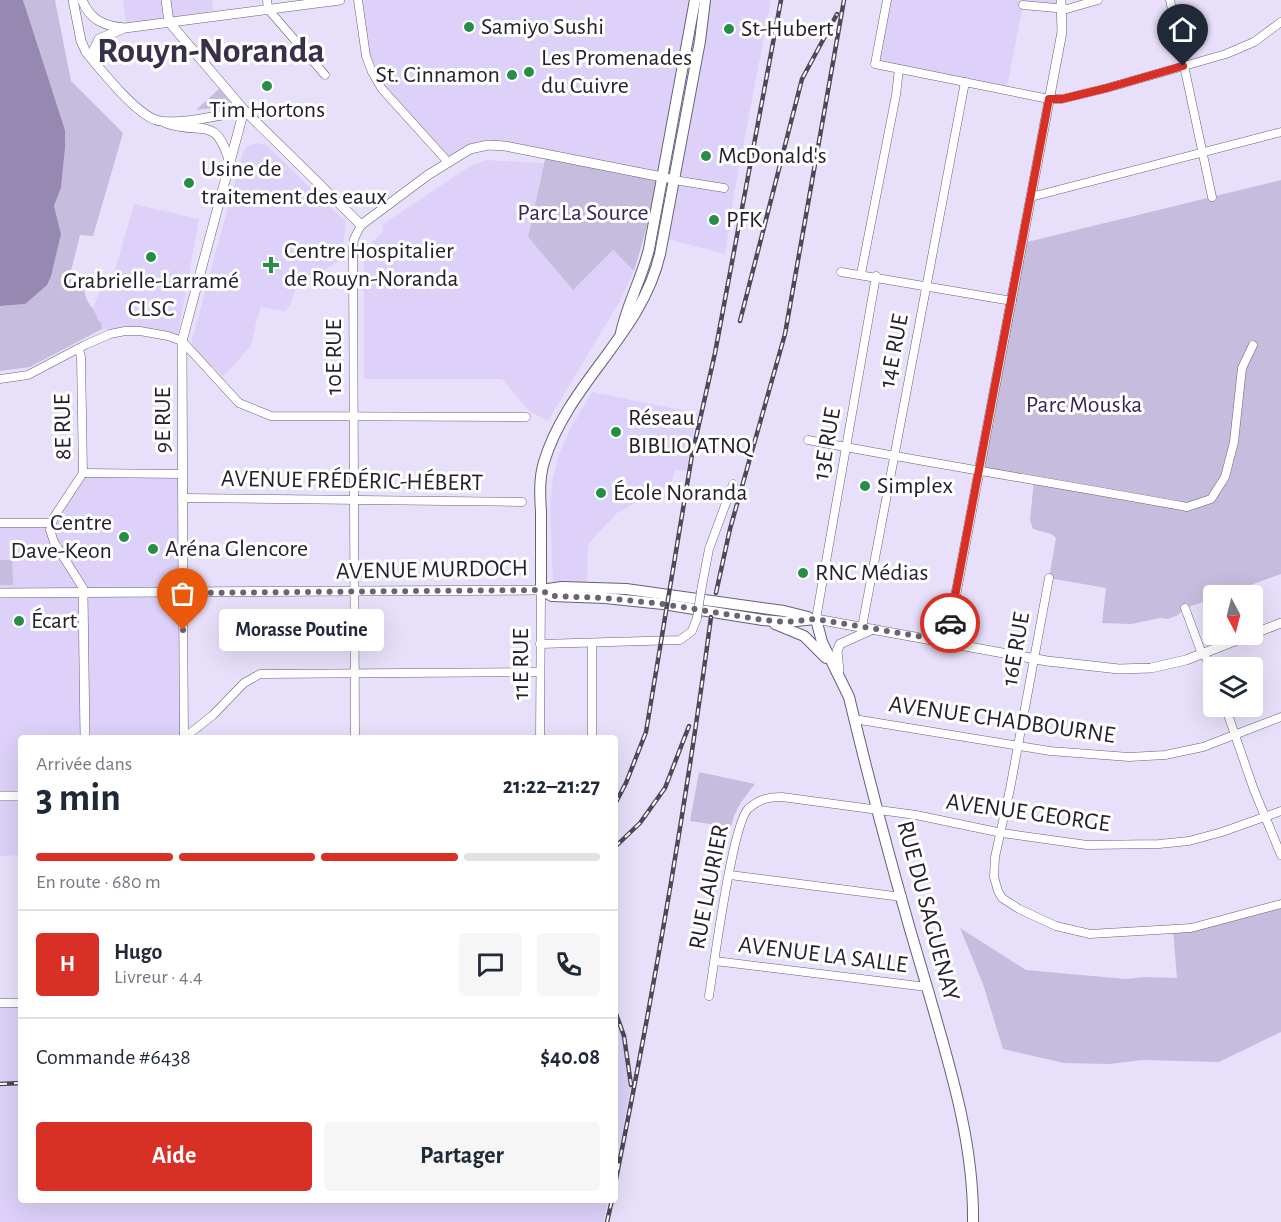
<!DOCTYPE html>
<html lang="fr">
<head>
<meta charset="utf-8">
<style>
  :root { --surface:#fff; --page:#f6f6f7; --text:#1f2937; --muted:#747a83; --line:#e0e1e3; --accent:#d93025 }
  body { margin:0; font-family:"Alegreya Sans",sans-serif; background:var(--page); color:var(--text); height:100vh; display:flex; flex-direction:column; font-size:22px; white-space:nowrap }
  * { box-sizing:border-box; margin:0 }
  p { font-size:20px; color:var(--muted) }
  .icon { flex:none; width:33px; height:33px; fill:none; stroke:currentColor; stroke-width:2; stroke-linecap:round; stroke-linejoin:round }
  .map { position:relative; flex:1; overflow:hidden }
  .sheet { position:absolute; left:18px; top:735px; width:600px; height:468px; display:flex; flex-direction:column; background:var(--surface); border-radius:6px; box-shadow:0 6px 24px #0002 }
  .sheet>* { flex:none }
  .needle { width:39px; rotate:173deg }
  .fabs { position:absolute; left:1203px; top:585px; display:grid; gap:12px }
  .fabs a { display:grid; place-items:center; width:60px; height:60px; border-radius:6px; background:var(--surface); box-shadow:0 6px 24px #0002; font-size:30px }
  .pin { position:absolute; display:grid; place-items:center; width:51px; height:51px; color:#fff; margin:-62px -26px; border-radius:50% 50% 50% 0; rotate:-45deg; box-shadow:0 0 6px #0007 }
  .pin .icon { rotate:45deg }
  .courier { position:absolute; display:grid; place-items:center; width:60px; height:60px; margin:-30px; border:4px solid #d93025; border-radius:50%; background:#fff; color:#222; box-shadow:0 2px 8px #0007 }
  .bubble { position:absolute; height:42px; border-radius:6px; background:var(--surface); box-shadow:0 6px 24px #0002; font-size:20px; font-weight:700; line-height:42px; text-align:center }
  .head em { font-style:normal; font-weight:700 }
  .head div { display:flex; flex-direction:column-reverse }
  .head { display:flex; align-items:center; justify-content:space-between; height:102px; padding:0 18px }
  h1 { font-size:39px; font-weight:700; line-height:45px }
  .bar { display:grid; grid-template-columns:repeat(4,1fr); gap:9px 6px; align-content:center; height:72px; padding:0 18px }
  .bar i { height:8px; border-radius:4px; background:var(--line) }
  .bar .current { background:var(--accent) }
  .bar p { grid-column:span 4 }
  .line { display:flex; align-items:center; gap:15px; padding:0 18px; border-top:2px solid var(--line) }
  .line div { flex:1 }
  .round { display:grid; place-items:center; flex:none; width:63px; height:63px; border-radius:6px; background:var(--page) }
  .cta { display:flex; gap:12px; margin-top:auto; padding:12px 18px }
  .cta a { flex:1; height:69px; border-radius:6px; background:var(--accent); color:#fff; font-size:24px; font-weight:700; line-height:69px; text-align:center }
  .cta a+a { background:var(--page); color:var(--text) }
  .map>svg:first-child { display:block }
</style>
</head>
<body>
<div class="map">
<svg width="1281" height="1222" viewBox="0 0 1281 1222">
  <rect width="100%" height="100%" fill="#e8e0fa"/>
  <!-- built -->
  <g fill="#ddd1f9">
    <polygon points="123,0 212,0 213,11 126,24"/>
    <polygon points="358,0 771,0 734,194 725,254 668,239 678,176 497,141 480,141 468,145 448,162 372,72"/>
    <polygon points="887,0 1061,0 1063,9 1023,5 1006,92 875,64"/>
    <polygon points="256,143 266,145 346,222 342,258 321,273 300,276 290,305 285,311 261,307 256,323 251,346 223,377 191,347 192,340 243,152 247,146"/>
    <polygon points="486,160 544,163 528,237 573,290 613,250 634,271 620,301 548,421 529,411 502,379 364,379 364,251 382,232 383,224 470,166"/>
    <polygon points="134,204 199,219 178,335 102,329 91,312 101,289 110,288"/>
    <polygon points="592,392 697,413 686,471 675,470 672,482 617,513 588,544 587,584 553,585 550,505 553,477 559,454 570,429"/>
    <polygon points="83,473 182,474 184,738 21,738 21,855 0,856 0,523 51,523"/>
    <polygon points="0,1003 21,1003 21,1200 608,1200 603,1222 0,1222"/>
    <polygon points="615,1011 624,1036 631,1085 615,1170"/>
  </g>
  <!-- green -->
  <g fill="#c6bcde">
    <path d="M23,0H55L71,81L123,133L93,236L80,235L69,279L84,285C84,305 95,305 98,321L101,322L102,329L30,367L0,371V306L25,304L61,234L54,206L61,188L65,149V130Z"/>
    <polygon points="219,89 229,101 229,106 196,110"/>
    <polygon points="546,155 657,181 645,234 634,271 613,250 573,290 528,237"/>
    <polygon points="1281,180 1281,574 1222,595 1214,596 1213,599 1185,608 1178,615 1168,619 1160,618 1131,624 1102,623 1106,588 1049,578 1056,538 1051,534 1033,529 1030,520 1034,480 979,472 1023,243"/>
    <polygon points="0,560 12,560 13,585 0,585"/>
    <path d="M699,772L755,784C744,798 735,808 731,827L690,821Z"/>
    <polygon points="1281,905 1281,1032 1219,1062 1143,1060 1109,1064 1064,1063 1003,1049 983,984 960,928 1026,970 1126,979 1144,977 1177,978 1173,930"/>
  </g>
  <!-- water -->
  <polygon fill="#9588b1" points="0,0 23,0 65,130 65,149 61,188 54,206 61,234 51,276 47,285 25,304 0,306"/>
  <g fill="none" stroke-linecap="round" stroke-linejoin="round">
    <defs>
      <g id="minor">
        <polyline points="267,0 268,9 325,75"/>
        <polyline points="358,0 366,56 372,72 382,89 448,162"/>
        <polyline points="887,0 875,64 1049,99 1062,99 1107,88 1226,54 1254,42 1281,22"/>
        <polyline points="1170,0 1212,197"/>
        <polyline points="1023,5 1067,9 1098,0"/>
        <polyline points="674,180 724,188"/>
        <polyline points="1031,197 1281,132"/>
        <polyline points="841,272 1012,301"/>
        <polyline points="861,274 896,95 899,69"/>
        <polyline points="79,349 81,357 83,473 54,517 50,530 54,542 83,588 83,593"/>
        <polyline points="0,379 28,375 85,345 110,334 125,331 140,331 168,336 182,341 239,403 271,416 526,417"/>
        <path d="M808,440C934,464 1061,484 1187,507L1211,499L1225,477L1234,442L1242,368L1253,345"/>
        <polyline points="83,473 182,474"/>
        <polyline points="183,498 522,502"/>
        <polyline points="0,523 51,523"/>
        <polyline points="1049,578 1010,789 995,857 994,877 998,891 1002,898 1019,909 1056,926 1090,934 1191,928 1281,904"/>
        <polyline points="701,591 709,549 733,484"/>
        <polyline points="183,593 184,738"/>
        <polyline points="1185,608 1202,654"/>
        <polyline points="816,619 876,276"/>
        <polyline points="862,627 965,82"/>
        <polyline points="592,643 592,738"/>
        <polyline points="540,644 680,640 692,631 697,618"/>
        <polyline points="1204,653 1214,677"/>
        <polyline points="1225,706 1254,790 1281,855"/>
        <polyline points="854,719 1050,751 1129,757 1165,755 1203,747 1281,717"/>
        <polyline points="184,738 213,715 244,683 260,674 540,672"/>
        <polyline points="355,738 353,249 354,239 361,225"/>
        <polyline points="540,738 541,590"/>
        <polyline points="730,875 902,897"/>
        <polyline points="715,961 927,987"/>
        <path d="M709,996C714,965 732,825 748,809C759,799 768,797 782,797L916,815L1002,833L1087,845L1159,844L1189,841L1222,832L1281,811"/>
        <polyline points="0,1003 21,1003"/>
      </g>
      <g id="tertiary">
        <path d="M73,0L81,41L86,52C101,70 135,113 156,120C174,126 225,115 244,110"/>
        <path d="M82,0C90,20 104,26 125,28L340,0"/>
        <polyline points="166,0 169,22 244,110 361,225 428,175 470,149 488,145 505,146 667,178"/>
        <polyline points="95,61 93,52 99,39 122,29"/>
        <path d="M166,123C203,136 215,113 230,163"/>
        <polyline points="0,593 541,590"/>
        <polyline points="83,593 85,738"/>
        <polyline points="183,593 182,341 244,110"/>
        <polyline points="816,619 1047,661 1119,669 1151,668 1186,660 1281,623"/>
        <polyline points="947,641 1062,32 1061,0"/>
        <polyline points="839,671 837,651 840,644 873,629"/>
        <polyline points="0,796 21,796"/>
      </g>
      <g id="secondary">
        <path d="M621,333C627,304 642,278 649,249L695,0"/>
        <path d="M541,590C541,564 541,538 541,512C540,496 539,478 544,462C567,384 642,334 660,254L700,41L705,0"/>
        <polyline points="541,590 552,596 605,598 663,604 763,620 785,622 816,619"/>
        <polyline points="541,590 562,587 626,589 784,611 808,617"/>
        <path d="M816,619L822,642L849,697C872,793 898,891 927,987C949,1064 974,1141 973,1222"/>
        <polyline points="775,624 804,636 826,658"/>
      </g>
    </defs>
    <!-- minor casing -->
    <use href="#minor" stroke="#675f7a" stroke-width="9"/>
    <!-- tertiary casing -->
    <use href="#tertiary" stroke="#675f7a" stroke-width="10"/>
    <!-- secondary casing -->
    <use href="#secondary" stroke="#675f7a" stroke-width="12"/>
    <!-- minor -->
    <use href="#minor" stroke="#fff" stroke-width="8"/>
    <!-- tertiary -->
    <use href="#tertiary" stroke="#fff" stroke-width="9"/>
    <!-- secondary -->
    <use href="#secondary" stroke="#fff" stroke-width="10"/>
    <defs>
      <g id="rail">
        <polyline points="740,321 802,79 837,14"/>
        <polyline points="716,593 730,529 785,334 844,0"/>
        <polyline points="615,804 626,783 646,732 692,455 715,353 781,0"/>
        <polyline points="615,847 640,823 665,788 689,726"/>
        <polyline points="615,1011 624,1036 631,1085"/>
        <polyline points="0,1084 21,1083"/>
        <path d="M615,1184C653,996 686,807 711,617"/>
        <polyline points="607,1222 612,1200"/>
      </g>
    </defs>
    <!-- rail casing -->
    <use href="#rail" stroke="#4d4958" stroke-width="4.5"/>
    <!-- rail -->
    <use href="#rail" stroke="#fff" stroke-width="2" stroke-dasharray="7" stroke-linecap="butt"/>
    <defs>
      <polyline id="minor-bridge" points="697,618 701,591"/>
    </defs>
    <!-- minor-bridge casing -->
    <use href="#minor-bridge" stroke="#675f7a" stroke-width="9" stroke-linecap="butt"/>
    <!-- minor-bridge -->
    <use href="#minor-bridge" stroke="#fff" stroke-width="8"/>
  </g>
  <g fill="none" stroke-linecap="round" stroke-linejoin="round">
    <!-- done -->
    <polyline stroke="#696475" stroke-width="6" stroke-dasharray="0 10.8" points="183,630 183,593 541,590 552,596 605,598 663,604 763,620 785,622 816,619 947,641 950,623"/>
    <!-- route -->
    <polyline stroke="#d93025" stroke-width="8" points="950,623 1049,99 1062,99 1107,88 1183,66"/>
  </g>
  <!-- markers -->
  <g fill="#268f45" stroke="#fff" stroke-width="2">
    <circle cx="469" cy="27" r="6"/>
    <circle cx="729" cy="29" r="6"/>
    <circle cx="529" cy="72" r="6"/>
    <circle cx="512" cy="75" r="6"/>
    <circle cx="267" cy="86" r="6"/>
    <circle cx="706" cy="156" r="6"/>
    <circle cx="189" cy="183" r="6"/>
    <circle cx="714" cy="220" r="6"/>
    <circle cx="151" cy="257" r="6"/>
    <path d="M268 256h6v6h6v6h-6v6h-6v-6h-6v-6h6z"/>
    <circle cx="616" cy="432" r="6"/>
    <circle cx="865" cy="486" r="6"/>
    <circle cx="601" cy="493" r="6"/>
    <circle cx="124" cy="537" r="6"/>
    <circle cx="153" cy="549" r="6"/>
    <circle cx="803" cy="573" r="6"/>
    <circle cx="19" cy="621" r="6"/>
  </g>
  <g text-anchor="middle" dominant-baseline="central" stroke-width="6" stroke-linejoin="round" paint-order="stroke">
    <!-- poi labels -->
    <g font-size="24" fill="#24212d" stroke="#fff" text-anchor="start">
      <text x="481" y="27">Samiyo Sushi</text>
      <text x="741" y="29">St-Hubert</text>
      <text x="541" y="58">Les Promenades<tspan x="541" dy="28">du Cuivre</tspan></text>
      <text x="500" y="75" text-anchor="end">St. Cinnamon</text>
      <text x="267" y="110" text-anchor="middle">Tim Hortons</text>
      <text x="718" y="156">McDonald's</text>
      <text x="201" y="169">Usine de<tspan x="201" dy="28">traitement des eaux</tspan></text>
      <text x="726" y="220">PFK</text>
      <text x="284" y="251">Centre Hospitalier<tspan x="284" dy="28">de Rouyn-Noranda</tspan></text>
      <text x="151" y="281" text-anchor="middle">Grabrielle-Larramé<tspan x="151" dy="28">CLSC</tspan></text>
      <text x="628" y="418">Réseau<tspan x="628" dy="28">BIBLIO ATNQ</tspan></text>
      <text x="877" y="486">Simplex</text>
      <text x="613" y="493">École Noranda</text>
      <text x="112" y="523" text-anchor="end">Centre<tspan x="112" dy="28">Dave-Keon</tspan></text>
      <text x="165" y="549">Aréna Glencore</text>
      <text x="815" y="573">RNC Médias</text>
      <text x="31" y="621">Écart</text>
    </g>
    <!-- park labels -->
    <g font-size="24" fill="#392559" stroke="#fff">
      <text x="583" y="213">Parc La Source</text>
      <text x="1084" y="405">Parc Mouska</text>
    </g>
    <!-- street labels -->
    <g font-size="24" fill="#24212d" stroke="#fff">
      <text transform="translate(894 351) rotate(-79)">14E RUE</text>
      <text transform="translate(334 357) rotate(-90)">10E RUE</text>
      <text transform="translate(163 420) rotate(-90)">9E RUE</text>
      <text transform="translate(63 427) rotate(-91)">8E RUE</text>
      <text transform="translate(827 444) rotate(-80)">13E RUE</text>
      <text transform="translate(352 481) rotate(1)">AVENUE FRÉDÉRIC-HÉBERT</text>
      <text transform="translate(432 570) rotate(-1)">AVENUE MURDOCH</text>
      <text transform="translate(1016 649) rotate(-80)">16E RUE</text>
      <text transform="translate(521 664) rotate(-90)">11E RUE</text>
      <text transform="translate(1002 720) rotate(8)">AVENUE CHADBOURNE</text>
      <text transform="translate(1028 813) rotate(8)">AVENUE GEORGE</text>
      <text transform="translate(709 887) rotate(-79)">RUE LAURIER</text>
      <text transform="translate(928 911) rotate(75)">RUE DU SAGUENAY</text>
      <text transform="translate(823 955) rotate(7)">AVENUE LA SALLE</text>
    </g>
    <!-- town labels -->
    <g font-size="36" font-weight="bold" fill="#382f48" stroke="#fff">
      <text x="211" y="51">Rouyn-Noranda</text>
    </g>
  </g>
</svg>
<div class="fabs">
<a><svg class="needle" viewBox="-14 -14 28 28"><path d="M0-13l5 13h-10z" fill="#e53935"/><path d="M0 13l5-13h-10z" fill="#747a83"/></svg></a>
<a><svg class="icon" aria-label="layers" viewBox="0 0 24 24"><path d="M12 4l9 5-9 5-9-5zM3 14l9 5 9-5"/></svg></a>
</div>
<div class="pin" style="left:183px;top:630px;background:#ea580c"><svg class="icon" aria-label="bag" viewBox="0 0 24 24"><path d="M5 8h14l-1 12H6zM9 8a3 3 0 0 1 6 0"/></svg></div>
<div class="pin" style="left:1183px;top:66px;background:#1f2937"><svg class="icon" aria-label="home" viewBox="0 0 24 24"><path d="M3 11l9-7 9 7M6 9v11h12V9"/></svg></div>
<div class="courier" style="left:950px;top:623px"><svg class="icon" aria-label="car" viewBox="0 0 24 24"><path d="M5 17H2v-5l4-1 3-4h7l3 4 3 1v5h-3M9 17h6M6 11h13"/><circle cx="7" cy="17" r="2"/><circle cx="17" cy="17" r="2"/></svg></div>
<div class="bubble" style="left:219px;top:609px;width:165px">Morasse Poutine</div>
<section class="sheet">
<div class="head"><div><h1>3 min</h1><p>Arrivée dans</p></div><em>21:22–21:27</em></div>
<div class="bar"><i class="current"></i><i class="current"></i><i class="current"></i><i></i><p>En route · 680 m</p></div>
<div class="line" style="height:108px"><b class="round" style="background:var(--accent);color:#fff">H</b><div><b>Hugo</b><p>Livreur · 4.4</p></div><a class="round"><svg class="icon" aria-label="chat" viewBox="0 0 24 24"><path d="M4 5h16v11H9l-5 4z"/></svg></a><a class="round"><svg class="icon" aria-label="phone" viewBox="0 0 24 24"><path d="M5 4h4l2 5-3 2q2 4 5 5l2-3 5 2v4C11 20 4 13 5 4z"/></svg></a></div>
<div class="line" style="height:78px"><div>Commande #6438</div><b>$40.08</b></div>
<div class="cta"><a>Aide</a><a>Partager</a></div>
</section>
</div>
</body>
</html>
